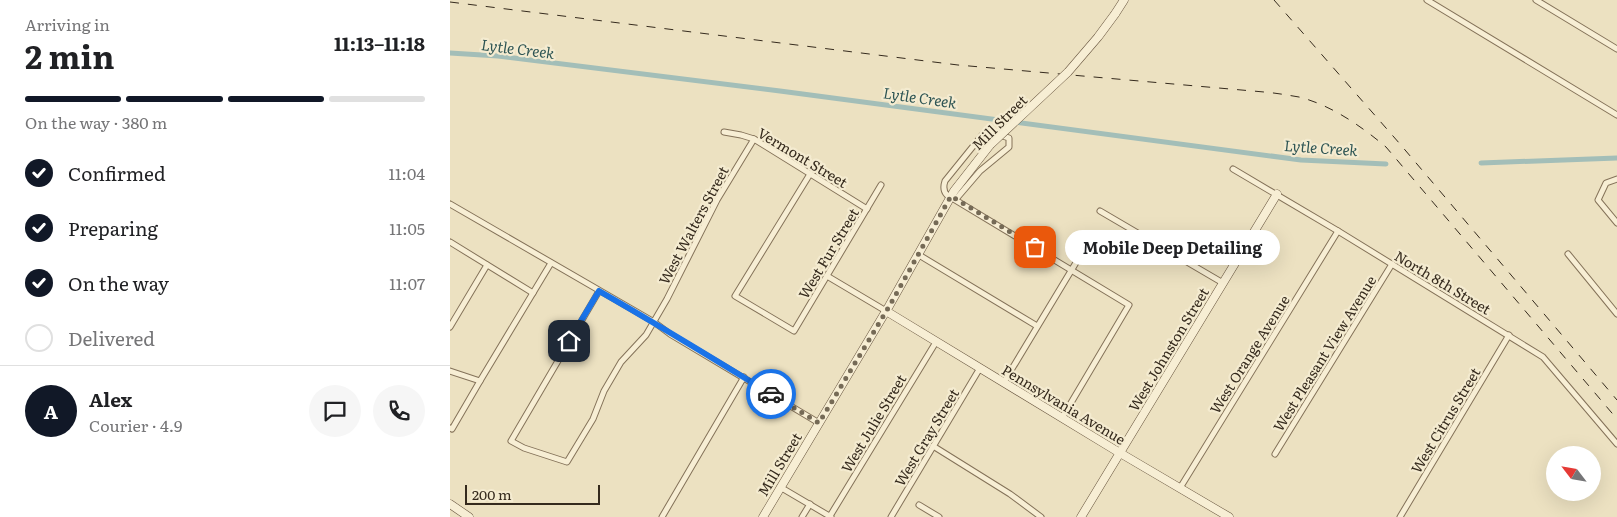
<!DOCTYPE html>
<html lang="en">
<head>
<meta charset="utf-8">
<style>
  :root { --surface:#fff; --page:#f6f6f6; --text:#202124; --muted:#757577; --line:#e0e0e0; --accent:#111827 }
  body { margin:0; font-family:Literata,serif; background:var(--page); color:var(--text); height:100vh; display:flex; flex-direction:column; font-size:19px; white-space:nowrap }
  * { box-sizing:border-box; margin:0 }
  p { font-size:16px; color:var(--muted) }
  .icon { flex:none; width:28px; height:28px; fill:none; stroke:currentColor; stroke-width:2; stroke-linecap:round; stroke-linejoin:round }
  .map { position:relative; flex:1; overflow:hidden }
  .panel { display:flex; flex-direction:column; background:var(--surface); width:450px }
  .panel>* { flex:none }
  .needle { width:32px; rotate:301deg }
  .tools { position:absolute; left:1096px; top:446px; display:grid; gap:10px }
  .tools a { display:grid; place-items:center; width:55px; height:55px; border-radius:50%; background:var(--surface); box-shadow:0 5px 20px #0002; font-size:25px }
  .scale { position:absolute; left:15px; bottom:12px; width:135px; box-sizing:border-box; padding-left:5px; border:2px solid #352a1d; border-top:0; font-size:14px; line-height:18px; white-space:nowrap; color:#352a1d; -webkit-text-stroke:4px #f4ebd0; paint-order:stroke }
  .pin { position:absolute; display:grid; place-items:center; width:42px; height:42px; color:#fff; margin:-21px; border-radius:10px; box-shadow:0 2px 8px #0006 }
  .courier { position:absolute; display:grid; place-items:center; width:50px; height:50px; margin:-25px; border:4px solid #1a73e8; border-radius:50%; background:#fff; color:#222; box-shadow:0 1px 6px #0007 }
  .bubble { position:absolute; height:35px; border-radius:18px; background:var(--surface); box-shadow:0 5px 20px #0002; font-size:16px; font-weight:700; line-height:35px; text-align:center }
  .head em { font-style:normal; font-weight:700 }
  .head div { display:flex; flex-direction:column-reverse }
  .head { display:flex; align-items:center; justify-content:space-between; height:85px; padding:0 25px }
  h1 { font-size:32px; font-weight:700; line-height:38px }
  .bar { display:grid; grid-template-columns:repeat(4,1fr); gap:8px 5px; align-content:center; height:60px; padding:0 25px }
  .bar i { height:6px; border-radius:4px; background:var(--line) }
  .bar .on { background:var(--accent) }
  .bar p { grid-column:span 4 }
  .line { display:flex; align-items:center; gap:12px; padding:0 25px; border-top:1px solid var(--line) }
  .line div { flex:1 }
  .round { display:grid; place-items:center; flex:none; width:52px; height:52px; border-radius:26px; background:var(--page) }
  ol { padding:0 25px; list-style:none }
  li { display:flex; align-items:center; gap:15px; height:55px }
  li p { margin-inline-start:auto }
  li .icon { padding:5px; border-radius:50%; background:var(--accent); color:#fff; stroke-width:4 }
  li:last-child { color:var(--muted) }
  li i { width:28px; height:28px; border:2px solid var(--line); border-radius:50% }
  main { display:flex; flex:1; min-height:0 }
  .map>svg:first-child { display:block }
</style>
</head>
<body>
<main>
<section class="panel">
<div class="head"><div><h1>2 min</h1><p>Arriving in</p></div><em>11:13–11:18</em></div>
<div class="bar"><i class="on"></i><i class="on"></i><i class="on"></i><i></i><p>On the way · 380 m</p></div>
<ol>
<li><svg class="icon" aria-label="check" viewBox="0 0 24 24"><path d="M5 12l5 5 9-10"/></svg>Confirmed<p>11:04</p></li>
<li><svg class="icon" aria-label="check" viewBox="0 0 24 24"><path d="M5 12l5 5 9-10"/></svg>Preparing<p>11:05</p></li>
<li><svg class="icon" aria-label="check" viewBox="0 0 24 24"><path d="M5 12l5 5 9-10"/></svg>On the way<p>11:07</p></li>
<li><i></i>Delivered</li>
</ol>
<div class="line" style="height:90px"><b class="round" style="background:var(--accent);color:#fff">A</b><div><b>Alex</b><p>Courier · 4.9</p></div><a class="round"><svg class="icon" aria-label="chat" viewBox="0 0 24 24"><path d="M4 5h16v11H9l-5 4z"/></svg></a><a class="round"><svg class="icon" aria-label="phone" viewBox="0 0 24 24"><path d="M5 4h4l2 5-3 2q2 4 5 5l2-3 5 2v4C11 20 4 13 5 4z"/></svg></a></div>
</section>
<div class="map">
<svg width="1167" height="517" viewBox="0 0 1167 517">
  <rect width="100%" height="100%" fill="#ece1c1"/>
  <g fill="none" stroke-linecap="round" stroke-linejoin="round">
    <!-- canal -->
    <g stroke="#a3beb8" stroke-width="5">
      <polyline points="0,53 48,56 330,91 851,160 936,164"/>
      <polyline points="1031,163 1167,158"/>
    </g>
    <defs>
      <g id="street">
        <polyline points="977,0 1167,115"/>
        <polyline points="1086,0 1167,49"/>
        <polyline points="274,132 291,135 304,139 417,209"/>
        <polyline points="783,169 888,231 1093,357 1167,444"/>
        <polyline points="360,174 285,296 344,331 431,185"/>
        <polyline points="1167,179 1156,183 1148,200 1167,223"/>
        <path d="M506,199L530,171L559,147V138L543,133L533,134L495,181C493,187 493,191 497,195L679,305L612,418"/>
        <polyline points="0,204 204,322 220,334 369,423"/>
        <polyline points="650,211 773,283"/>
        <polyline points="0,242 83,293"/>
        <polyline points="1118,254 1167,314"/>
        <polyline points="469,255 587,326"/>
        <polyline points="377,276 436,311"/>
        <polyline points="149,291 61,441 74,448 117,462 143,419 154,391 171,362 196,335 217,299 267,200 304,139"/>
        <polyline points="0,327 37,265"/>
        <polyline points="0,371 30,381 101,263"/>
        <polyline points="554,382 636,246"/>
        <polyline points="0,428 2,429 30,381"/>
        <polyline points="483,446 560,494 591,517"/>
        <polyline points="825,454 942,264"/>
        <polyline points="330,487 381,517"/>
        <polyline points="730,488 888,231"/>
        <polyline points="469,505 489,517"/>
        <polyline points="380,516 486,342"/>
        <polyline points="212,517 294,377"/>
        <polyline points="352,517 360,504"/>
        <polyline points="441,517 530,368"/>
        <polyline points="950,517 1059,335"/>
      </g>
      <g id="secondary">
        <polyline points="665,14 674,0"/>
        <polyline points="436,311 665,450 779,517"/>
        <polyline points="0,504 19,517"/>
        <polyline points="313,517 439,306 504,191 540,145"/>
        <polyline points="631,517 827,194"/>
      </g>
    </defs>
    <!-- street casing -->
    <use href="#street" stroke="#847259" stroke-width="7"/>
    <!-- secondary casing -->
    <use href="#secondary" stroke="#66533d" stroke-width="9"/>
    <!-- street -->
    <use href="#street" stroke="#f7eed4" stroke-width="5"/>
    <!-- secondary -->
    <use href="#secondary" stroke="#f7eed4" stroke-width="8"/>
    <!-- rail -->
    <g stroke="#352a1d" stroke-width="1" stroke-dasharray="9 9" stroke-linecap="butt">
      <polyline points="824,0 950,144 1167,400"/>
      <path d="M0,2L508,65L814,92C826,93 837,95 849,97C881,105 911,126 936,147L1167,419"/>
    </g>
    <defs>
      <polyline id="secondary-bridge" points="540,145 618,72 648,37 665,14"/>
    </defs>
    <!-- secondary-bridge casing -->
    <use href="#secondary-bridge" stroke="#66533d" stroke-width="9" stroke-linecap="butt"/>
    <!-- secondary-bridge -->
    <use href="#secondary-bridge" stroke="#f7eed4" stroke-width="8"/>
  </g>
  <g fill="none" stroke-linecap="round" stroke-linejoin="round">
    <!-- done -->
    <polyline stroke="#756a56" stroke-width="5" stroke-dasharray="0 9" points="321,394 369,423 440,305 501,196 585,247"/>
    <!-- route -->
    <path stroke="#1a73e8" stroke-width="6" d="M119,341L149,291C207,324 264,359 321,394"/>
  </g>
  <g text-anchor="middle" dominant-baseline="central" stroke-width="4.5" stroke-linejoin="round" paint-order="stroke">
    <!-- street labels -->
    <g font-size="14" fill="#352a1d" stroke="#f4ebd0">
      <text transform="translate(549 122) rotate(-45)">Mill Street</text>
      <text transform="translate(353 157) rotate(31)">Vermont Street</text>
      <text transform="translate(243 225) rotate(-62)">West Walters Street</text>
      <text transform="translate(378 253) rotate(-59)">West Fur Street</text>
      <text transform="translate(993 282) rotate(31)">North 8th Street</text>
      <text transform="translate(718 349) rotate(-59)">West Johnston Street</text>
      <text transform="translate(874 353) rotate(-58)">West Pleasant View Avenue</text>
      <text transform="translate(799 354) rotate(-58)">West Orange Avenue</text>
      <text transform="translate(614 404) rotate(31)">Pennsylvania Avenue</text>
      <text transform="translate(995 420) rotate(-59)">West Citrus Street</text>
      <text transform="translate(423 423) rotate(-59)">West Julie Street</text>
      <text transform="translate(476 437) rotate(-59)">West Gray Street</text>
      <text transform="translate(329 464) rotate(-59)">Mill Street</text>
    </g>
    <!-- water labels -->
    <g font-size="15" font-style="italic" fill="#2d5453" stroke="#f4ebd0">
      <text transform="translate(68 48) rotate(7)">Lytle Creek</text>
      <text transform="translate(470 97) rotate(8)">Lytle Creek</text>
      <text transform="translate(871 147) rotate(4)">Lytle Creek</text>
    </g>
  </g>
</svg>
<div class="tools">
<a><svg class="needle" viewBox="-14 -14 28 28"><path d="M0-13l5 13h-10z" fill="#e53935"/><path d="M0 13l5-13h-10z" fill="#757577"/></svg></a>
</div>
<div class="scale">200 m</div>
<div class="pin" style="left:585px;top:247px;background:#ea580c"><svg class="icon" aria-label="bag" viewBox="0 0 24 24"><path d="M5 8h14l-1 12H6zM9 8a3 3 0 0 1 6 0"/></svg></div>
<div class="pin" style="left:119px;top:341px;background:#1f2937"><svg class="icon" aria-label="home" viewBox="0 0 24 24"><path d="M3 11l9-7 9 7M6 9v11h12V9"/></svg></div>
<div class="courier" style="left:321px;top:394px"><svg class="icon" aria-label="car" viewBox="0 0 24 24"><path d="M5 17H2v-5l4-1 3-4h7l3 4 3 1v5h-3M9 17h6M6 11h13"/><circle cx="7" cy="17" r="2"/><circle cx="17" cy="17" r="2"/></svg></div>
<div class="bubble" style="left:615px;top:230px;width:215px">Mobile Deep Detailing</div>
</div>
</main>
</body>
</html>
